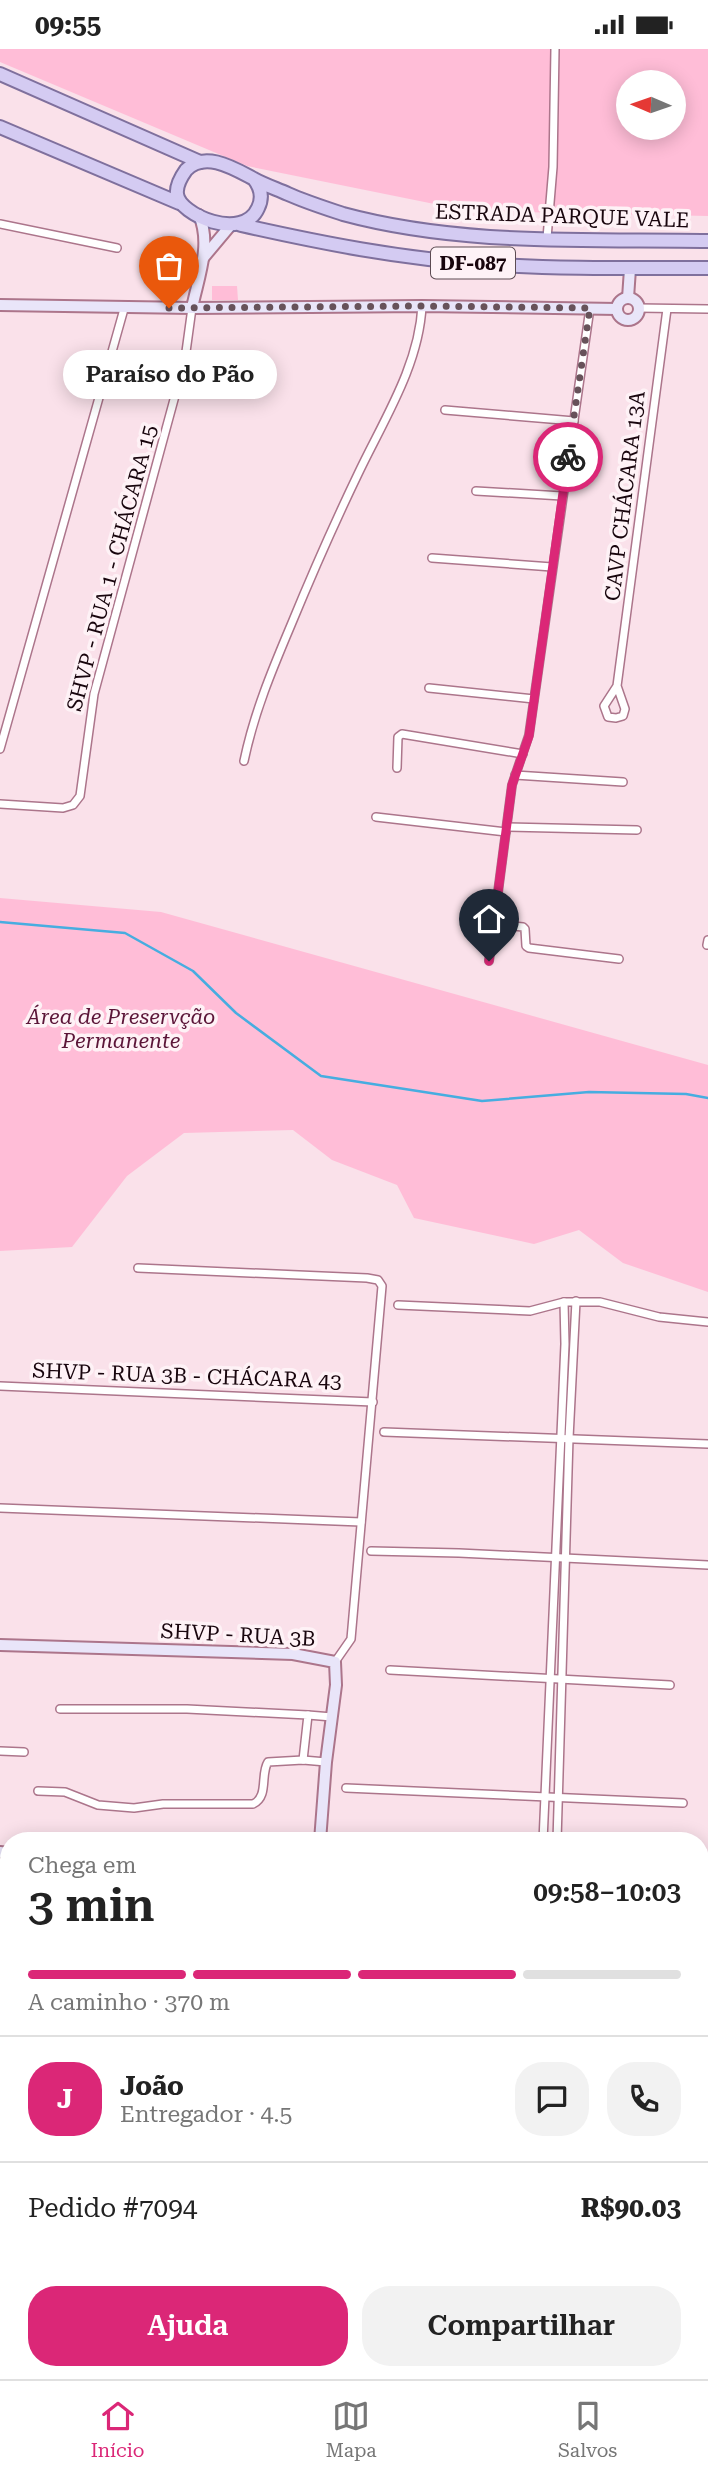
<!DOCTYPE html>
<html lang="pt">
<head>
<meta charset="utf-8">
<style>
  :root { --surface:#fff; --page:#f2f2f2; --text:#222; --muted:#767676; --line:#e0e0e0; --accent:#db2777 }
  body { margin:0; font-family:"Roboto Serif",serif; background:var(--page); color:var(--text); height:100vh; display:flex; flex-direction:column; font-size:26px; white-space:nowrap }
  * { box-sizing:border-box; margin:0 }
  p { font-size:23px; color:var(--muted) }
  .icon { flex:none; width:38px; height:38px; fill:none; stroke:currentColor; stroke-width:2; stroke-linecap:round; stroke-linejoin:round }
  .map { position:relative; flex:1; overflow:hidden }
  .panel { position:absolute; left:0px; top:1783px; width:709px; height:548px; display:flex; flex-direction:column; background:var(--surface); border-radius:28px 28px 0 0; box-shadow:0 4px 18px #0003 }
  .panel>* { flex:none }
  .needle { width:46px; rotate:272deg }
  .fabs { position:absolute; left:616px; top:21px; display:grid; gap:14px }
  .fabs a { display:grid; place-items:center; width:70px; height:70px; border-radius:50%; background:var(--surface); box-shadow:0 4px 18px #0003; font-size:35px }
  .pin { position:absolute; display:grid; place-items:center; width:60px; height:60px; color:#fff; margin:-72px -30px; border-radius:50% 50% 50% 0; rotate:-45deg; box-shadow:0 0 7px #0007 }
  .pin .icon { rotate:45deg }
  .courier { position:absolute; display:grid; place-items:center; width:70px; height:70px; margin:-35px; border:5px solid #db2777; border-radius:50%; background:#fff; color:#222; box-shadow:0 2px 9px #0007 }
  .bubble { position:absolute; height:49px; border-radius:24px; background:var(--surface); box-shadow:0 4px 18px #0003; font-size:23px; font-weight:600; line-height:49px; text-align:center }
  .headline em { font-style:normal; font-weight:600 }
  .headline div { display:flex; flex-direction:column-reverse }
  .headline { display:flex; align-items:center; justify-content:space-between; height:119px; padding:0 28px }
  h1 { font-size:46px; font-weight:600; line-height:52px }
  .bar { display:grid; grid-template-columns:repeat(4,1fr); gap:10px 7px; align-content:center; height:84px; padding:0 28px }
  .bar i { height:9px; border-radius:5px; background:var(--line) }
  .bar .selected { background:var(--accent) }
  .bar p { grid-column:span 4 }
  .line { display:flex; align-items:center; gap:18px; padding:0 28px; border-top:2px solid var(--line) }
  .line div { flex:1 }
  .round { display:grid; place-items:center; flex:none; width:74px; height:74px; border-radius:28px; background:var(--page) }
  .primary-button { display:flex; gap:14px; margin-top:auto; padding:14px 28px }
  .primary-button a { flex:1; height:80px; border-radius:28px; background:var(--accent); color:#fff; font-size:28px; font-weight:600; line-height:80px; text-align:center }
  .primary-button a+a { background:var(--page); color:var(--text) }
  .status { display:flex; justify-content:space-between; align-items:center; height:49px; padding:0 35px; background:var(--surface); direction:ltr }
  .status svg { height:19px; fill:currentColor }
  .dock { display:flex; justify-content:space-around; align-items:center; height:98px; border-top:2px solid var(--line); background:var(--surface); font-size:19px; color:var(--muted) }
  .dock a { display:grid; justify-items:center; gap:4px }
  .dock .selected { color:var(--accent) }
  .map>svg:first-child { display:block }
</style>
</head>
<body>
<div class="status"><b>09:55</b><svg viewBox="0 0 49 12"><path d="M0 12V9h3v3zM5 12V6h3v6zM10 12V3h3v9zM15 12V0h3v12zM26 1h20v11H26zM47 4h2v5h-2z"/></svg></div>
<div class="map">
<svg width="708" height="2330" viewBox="0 0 708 2330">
  <rect width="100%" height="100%" fill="#fae1ea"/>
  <!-- green -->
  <g fill="#ffbdd7" fill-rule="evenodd">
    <path d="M0,0H708V167L469,162L247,117L0,13ZM628,33H674V79H628Z"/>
    <polygon points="212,237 237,237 238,251 212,251"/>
    <polygon points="0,849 161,863 708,1016 708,1243 623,1214 579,1181 534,1195 414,1169 397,1136 332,1111 293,1081 184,1084 127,1127 72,1198 0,1202"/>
    <polygon points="708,2131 708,2303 700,2299 700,2285"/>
    <polygon points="489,2322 659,2322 658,2330 489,2330"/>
  </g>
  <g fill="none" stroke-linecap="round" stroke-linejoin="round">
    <!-- stream -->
    <polyline stroke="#47ade0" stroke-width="2.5" points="0,873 125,884 193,922 236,964 321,1027 482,1052 589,1043 686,1045 708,1049"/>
    <defs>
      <g id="street">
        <polyline points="0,175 117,199"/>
        <polyline points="547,189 553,118 555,0"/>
        <polyline points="638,259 708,260"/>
        <polyline points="445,361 574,372"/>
        <polyline points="476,442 562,447"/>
        <polyline points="432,509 552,518"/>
        <polyline points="617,637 604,657 608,668 616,669 623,667 625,660 617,637 667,260"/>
        <polyline points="429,639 534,650"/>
        <polyline points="0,700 124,260"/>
        <path d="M244,712C254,664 272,621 291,576C312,525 334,475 358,425C383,372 419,317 422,257"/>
        <polyline points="397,719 398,688 402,685 523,705"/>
        <polyline points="515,726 623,733"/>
        <polyline points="0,755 63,759 73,756 80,747 94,645 185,310 192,259"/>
        <polyline points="376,768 506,783"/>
        <polyline points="507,778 637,781"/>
        <polyline points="493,875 523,878 525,880 526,897 529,899 619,910"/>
        <polyline points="707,896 708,891"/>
        <polyline points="489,912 512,736 529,686 590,259"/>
        <polyline points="138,1219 367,1229 378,1231 382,1237 351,1590 335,1613"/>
        <polyline points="398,1256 530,1262 564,1253 600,1253 659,1268 708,1273"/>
        <polyline points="0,1337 373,1353"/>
        <polyline points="384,1383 708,1395"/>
        <polyline points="0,1459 361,1473"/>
        <polyline points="371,1502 459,1504 708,1516"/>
        <polyline points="390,1621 670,1636"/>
        <polyline points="60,1660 187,1660 308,1666 303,1711"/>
        <polyline points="308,1666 332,1668"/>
        <polyline points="0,1702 24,1703"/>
        <polyline points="346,1739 683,1754"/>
        <path d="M38,1742L65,1743L98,1756L134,1759L163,1755H253C269,1748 260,1725 268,1713L303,1711L326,1713"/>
        <polyline points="543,1792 565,1295 564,1253"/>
        <polyline points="557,1792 569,1389 576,1252"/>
        <polyline points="0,2027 9,2027"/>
        <polyline points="0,2108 9,2108"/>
        <polyline points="9,2330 10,2322"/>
        <polyline points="146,2330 146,2322"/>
        <polyline points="223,2330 223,2322"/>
        <polyline points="357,2330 357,2322"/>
        <polyline points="425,2330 425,2322"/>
      </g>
      <g id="secondary">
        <polyline points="204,208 230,177"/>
        <polyline points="628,249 630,220"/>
        <circle cx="628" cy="260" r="11"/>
        <path d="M0,256L192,259C198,229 212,196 199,166"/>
        <polyline points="192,259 422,257 617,260"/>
        <polyline points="0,1596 293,1605 335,1613 336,1636 326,1713 320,1792"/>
        <polyline points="0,1803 9,1804"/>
        <polyline points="700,1832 708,1833"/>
        <polyline points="675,2330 676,2322"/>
      </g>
      <g id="primary">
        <polyline points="0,25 200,113"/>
        <polyline points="0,78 179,154"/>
        <path d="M254,130C261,139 263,149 258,159C243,193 179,166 177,145C176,137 181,128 186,121C205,101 235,120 254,130C265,136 277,140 288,145C306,153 325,159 343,165C461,197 587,190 708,192"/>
        <path d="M241,176C321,194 402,210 484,215C558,220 633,219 708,219"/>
      </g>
    </defs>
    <!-- street casing -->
    <use href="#street" stroke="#ac758b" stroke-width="10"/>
    <!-- secondary casing -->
    <use href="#secondary" stroke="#ac758b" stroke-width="14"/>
    <!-- primary casing -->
    <use href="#primary" stroke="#7f709d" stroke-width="16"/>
    <!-- street -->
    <use href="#street" stroke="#fff" stroke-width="7"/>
    <!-- secondary -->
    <use href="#secondary" stroke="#e9e5f9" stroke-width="10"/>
    <!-- primary -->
    <use href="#primary" stroke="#d4cbf2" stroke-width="12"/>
  </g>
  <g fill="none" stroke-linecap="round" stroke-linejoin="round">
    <!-- done -->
    <polyline stroke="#67525a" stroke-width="7" stroke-dasharray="0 12.6" points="169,259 422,257 590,259 568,408"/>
    <!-- route -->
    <polyline stroke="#db2777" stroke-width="9" points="489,912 512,736 529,687 568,408"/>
  </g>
  <g text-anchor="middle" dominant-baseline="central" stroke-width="7" stroke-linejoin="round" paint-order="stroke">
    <!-- shield labels -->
    <rect fill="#fef2f6" stroke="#5d4c53" stroke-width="2" x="431" y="198.5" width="84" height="31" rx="5"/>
    <g font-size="19" font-weight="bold" fill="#18050d">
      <text x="473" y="214">DF-087</text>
    </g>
    <!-- street labels -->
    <g font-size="21" fill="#18050d" stroke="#fef2f6">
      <text transform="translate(562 167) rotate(2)">ESTRADA PARQUE VALE</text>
      <text transform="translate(625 447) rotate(-83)">CAVP CHÁCARA 13A</text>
      <text transform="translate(112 519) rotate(-75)">SHVP - RUA 1 - CHÁCARA 15</text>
      <text transform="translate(187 1327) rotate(2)">SHVP - RUA 3B - CHÁCARA 43</text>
      <text transform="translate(238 1586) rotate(3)">SHVP - RUA 3B</text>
    </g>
    <!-- park labels -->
    <g font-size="21" font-style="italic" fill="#5b1538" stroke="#fef2f6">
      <text x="121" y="968">Área de Preservção<tspan x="121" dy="24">Permanente</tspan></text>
    </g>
  </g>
</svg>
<div class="fabs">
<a><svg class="needle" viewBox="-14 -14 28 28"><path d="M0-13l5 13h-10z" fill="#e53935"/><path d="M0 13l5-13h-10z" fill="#767676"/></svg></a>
</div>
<div class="pin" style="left:169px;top:259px;background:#ea580c"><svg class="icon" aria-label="bag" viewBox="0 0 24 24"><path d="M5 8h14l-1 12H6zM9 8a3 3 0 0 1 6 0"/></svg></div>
<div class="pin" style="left:489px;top:912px;background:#1f2937"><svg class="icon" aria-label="home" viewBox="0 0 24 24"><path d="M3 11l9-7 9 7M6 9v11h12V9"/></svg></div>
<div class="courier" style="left:568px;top:408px"><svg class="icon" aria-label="bike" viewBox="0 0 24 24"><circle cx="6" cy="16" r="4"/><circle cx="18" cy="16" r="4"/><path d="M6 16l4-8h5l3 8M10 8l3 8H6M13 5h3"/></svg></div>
<div class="bubble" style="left:63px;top:301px;width:214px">Paraíso do Pão</div>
<section class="panel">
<div class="headline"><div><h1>3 min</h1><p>Chega em</p></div><em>09:58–10:03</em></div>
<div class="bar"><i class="selected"></i><i class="selected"></i><i class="selected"></i><i></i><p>A caminho · 370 m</p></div>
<div class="line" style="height:126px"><b class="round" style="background:var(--accent);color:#fff">J</b><div><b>João</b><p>Entregador · 4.5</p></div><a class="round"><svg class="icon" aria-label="chat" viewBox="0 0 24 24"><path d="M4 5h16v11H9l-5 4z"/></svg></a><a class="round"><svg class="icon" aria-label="phone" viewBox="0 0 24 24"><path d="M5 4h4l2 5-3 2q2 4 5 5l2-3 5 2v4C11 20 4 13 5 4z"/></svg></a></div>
<div class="line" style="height:91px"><div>Pedido #7094</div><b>R$90.03</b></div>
<div class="primary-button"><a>Ajuda</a><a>Compartilhar</a></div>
</section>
</div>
<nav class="dock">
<a class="selected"><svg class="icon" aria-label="home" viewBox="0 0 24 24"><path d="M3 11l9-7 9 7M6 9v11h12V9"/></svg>Início</a>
<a><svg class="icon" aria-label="map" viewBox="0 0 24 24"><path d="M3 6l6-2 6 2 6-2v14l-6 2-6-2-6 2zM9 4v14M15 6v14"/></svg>Mapa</a>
<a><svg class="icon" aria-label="saved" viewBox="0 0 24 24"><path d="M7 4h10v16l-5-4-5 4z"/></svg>Salvos</a>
</nav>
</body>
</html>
